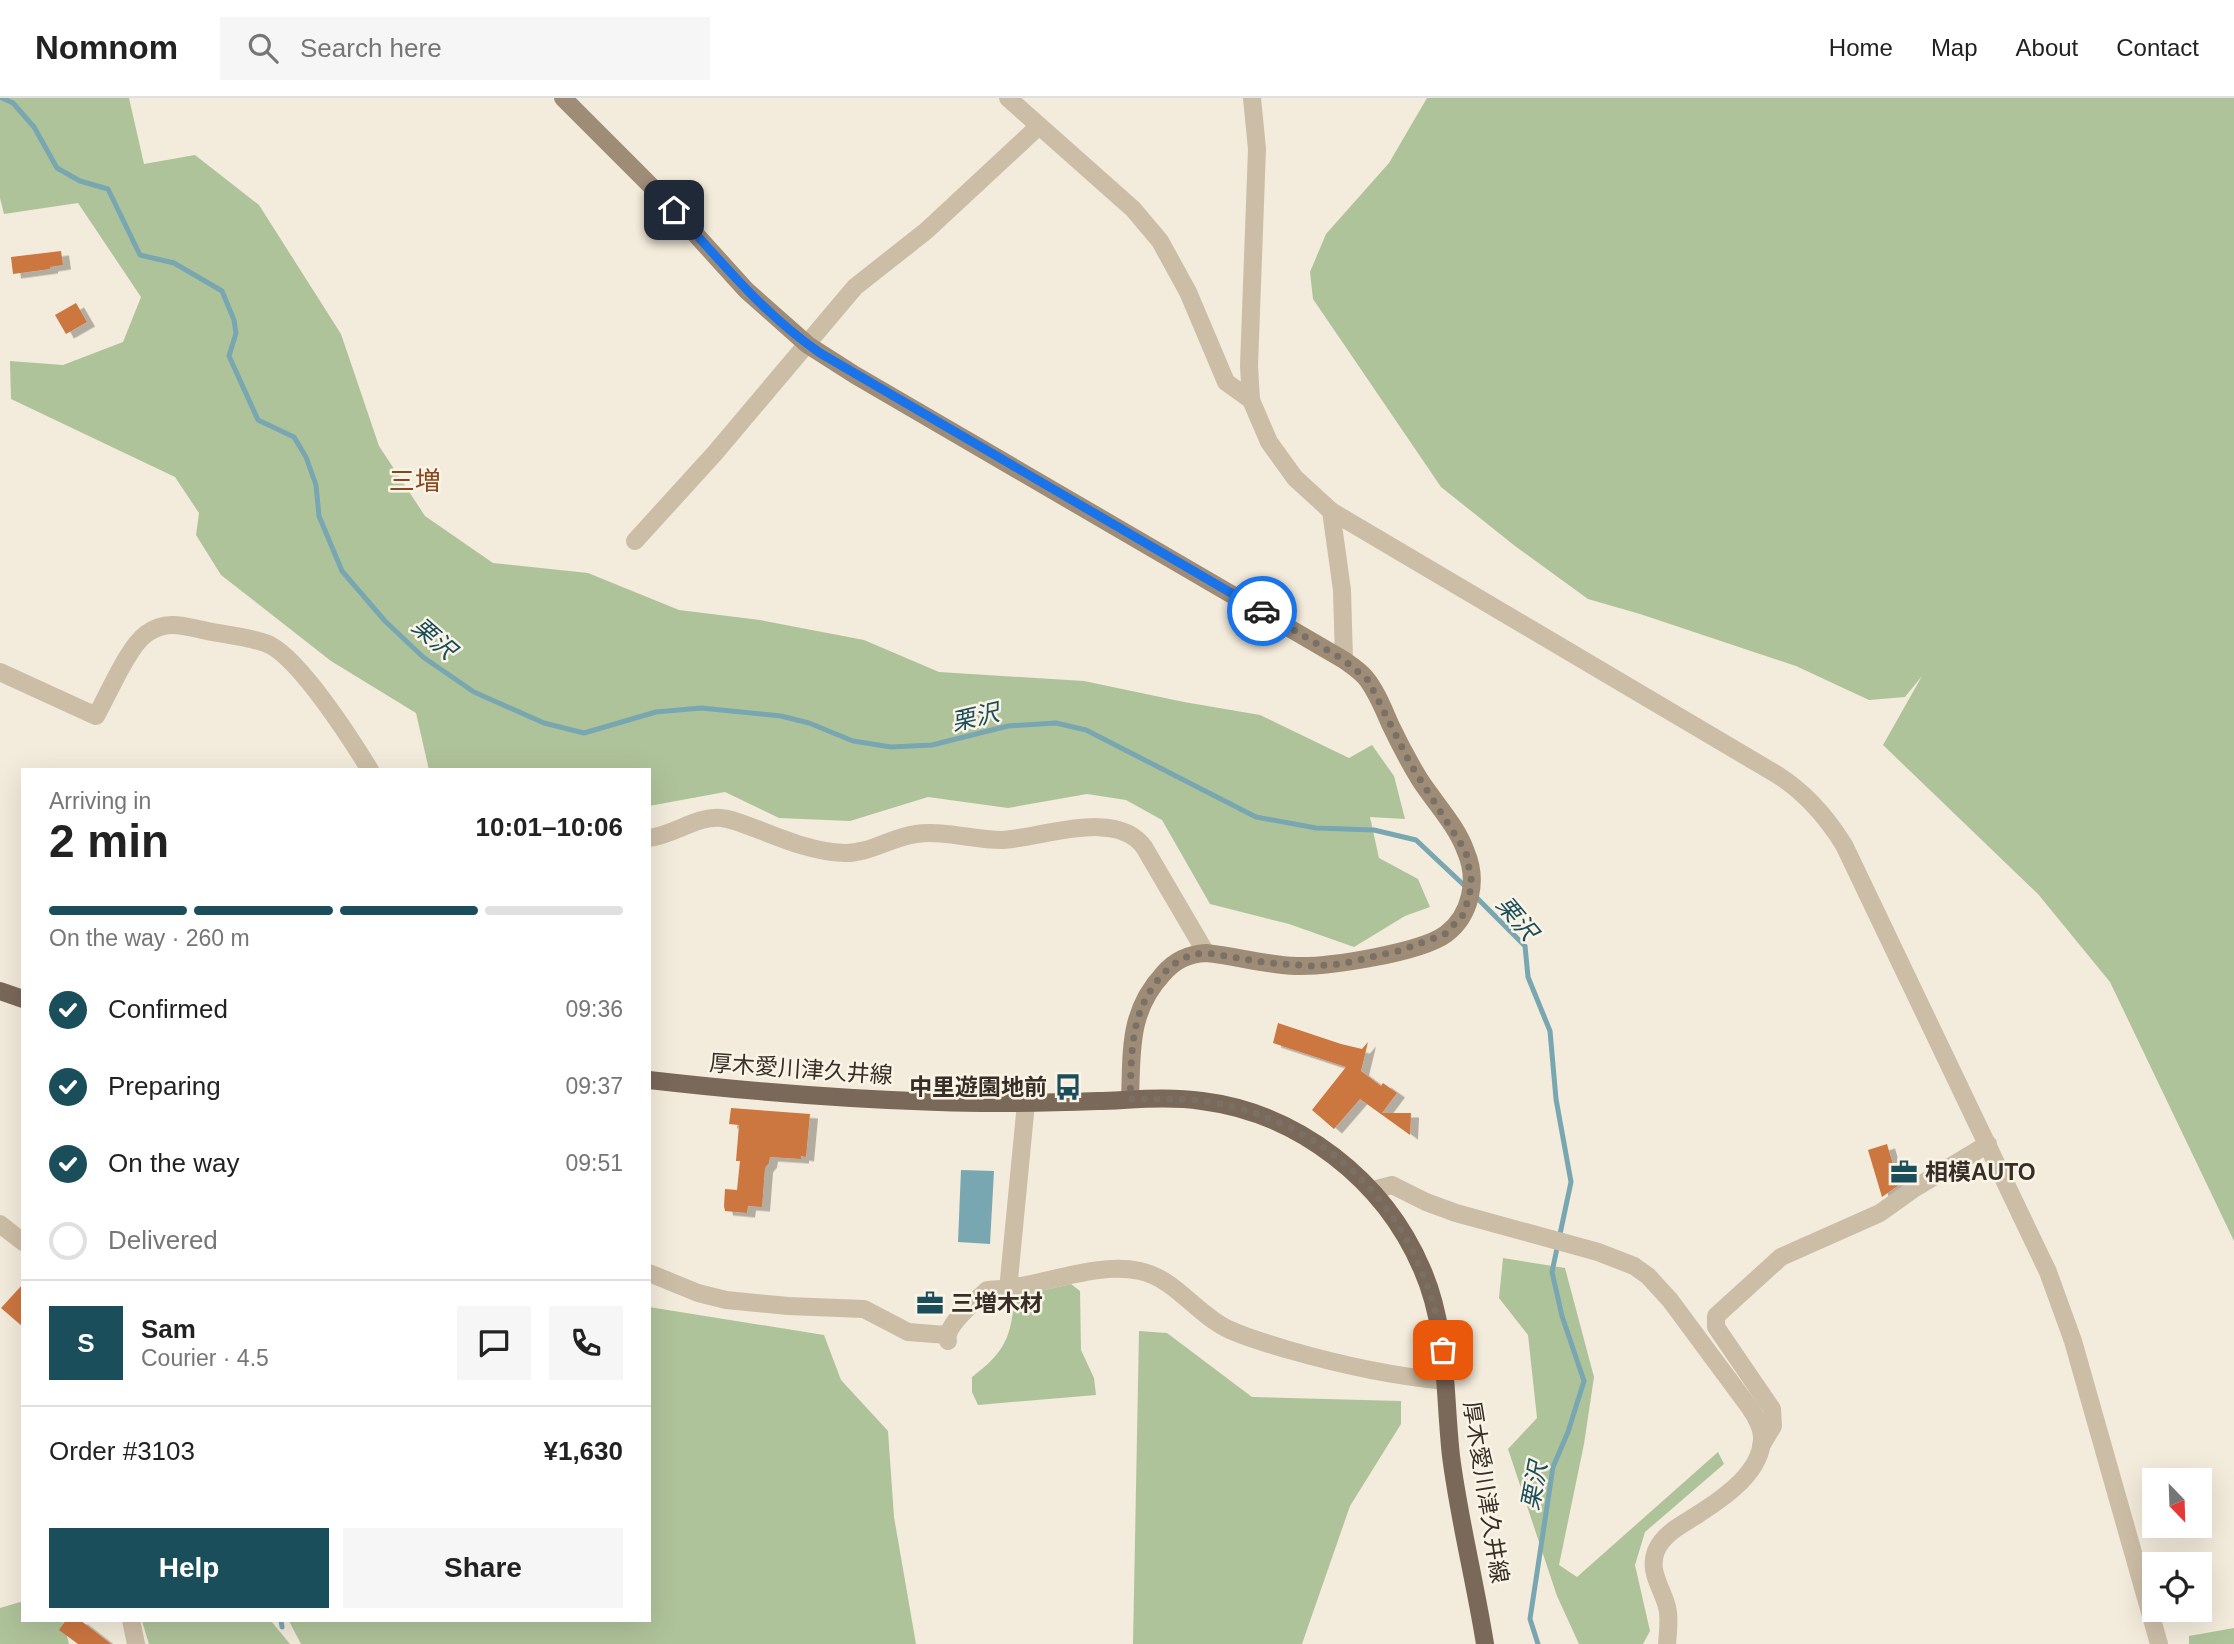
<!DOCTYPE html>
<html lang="en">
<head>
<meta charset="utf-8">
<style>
  :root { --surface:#fff; --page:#f6f6f6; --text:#222; --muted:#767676; --line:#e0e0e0; --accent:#1b4e5b }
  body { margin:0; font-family:Helvetica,"Noto Sans JP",sans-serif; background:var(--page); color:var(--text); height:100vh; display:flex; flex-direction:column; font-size:26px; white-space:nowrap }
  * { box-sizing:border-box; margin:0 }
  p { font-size:23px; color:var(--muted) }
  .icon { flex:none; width:38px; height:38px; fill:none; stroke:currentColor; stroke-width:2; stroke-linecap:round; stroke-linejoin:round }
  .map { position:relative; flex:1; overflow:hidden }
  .details { position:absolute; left:21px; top:670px; width:630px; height:854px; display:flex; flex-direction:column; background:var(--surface); border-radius:0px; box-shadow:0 7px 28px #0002 }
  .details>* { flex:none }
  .needle { width:46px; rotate:157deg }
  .tools { position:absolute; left:2142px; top:1370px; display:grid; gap:14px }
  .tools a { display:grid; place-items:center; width:70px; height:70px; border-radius:0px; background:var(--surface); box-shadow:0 7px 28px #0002; font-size:35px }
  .pin { position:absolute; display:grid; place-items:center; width:60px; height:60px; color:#fff; margin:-30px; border-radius:14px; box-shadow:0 4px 10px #0006 }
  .courier { position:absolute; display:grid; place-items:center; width:70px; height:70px; margin:-35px; border:5px solid #1a73e8; border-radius:50%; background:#fff; color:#222; box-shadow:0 2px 9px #0007 }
  .headline em { font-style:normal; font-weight:800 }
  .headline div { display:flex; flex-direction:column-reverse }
  .headline { display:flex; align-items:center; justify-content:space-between; height:119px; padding:0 28px }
  h1 { font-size:46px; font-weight:800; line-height:52px }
  .bar { display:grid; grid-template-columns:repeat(4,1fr); gap:10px 7px; align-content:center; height:84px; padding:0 28px }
  .bar i { height:9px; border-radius:5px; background:var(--line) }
  .bar .on { background:var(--accent) }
  .bar p { grid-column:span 4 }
  .line { display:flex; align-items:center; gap:18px; padding:0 28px; border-top:2px solid var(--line) }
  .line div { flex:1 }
  .round { display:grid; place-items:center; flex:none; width:74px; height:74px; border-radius:0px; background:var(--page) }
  ol { padding:0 28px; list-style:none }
  li { display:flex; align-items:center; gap:21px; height:77px }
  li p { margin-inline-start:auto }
  li .icon { padding:7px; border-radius:50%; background:var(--accent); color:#fff; stroke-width:4 }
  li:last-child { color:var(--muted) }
  li i { width:38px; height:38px; border:4px solid var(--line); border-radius:50% }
  .button { display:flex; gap:14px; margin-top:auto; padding:14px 28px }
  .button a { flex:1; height:80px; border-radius:0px; background:var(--accent); color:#fff; font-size:28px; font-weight:800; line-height:80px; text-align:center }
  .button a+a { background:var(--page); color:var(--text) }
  header { display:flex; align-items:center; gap:42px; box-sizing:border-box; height:98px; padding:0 35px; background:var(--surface); border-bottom:2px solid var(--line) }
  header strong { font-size:33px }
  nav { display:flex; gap:38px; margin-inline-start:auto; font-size:24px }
  .search { width:490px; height:63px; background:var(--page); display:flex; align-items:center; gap:18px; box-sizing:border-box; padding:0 24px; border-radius:0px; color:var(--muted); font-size:26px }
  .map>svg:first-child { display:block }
</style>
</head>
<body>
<header>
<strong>Nomnom</strong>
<div class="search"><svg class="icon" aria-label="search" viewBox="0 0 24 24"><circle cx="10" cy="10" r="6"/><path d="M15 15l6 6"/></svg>Search here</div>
<nav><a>Home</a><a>Map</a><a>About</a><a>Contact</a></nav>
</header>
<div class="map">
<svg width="2234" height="1546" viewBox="0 0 2234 1546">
  <defs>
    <filter id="shadow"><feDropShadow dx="8" dy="4.5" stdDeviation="0" flood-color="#0004"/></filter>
  </defs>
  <rect width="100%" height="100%" fill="#f3ebdb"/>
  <!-- green -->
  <g fill="#afc39a">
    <polygon points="0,0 129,0 144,66 195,57 259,107 341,236 379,348 425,418 493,465 588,475 679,512 760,522 864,542 939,574 1084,583 1184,604 1260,617 1349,660 1372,647 1394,678 1405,721 1370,719 1379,760 1418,781 1430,809 1405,818 1354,849 1289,826 1210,806 1162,722 1126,702 1087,696 1008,710 928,699 850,723 779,720 725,694 649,708 649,672 429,672 416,615 331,563 221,477 196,437 199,415 175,379 11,301 10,263 63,267 123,244 141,199 78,105 4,116 0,100"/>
    <polygon points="1427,0 2234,0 2234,1143 2110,884 2038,796 1883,647 1922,578 1905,599 1869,602 1796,568 1640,516 1588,501 1515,448 1441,389 1313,201 1310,174 1326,136 1389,65"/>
    <polygon points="1503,1160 1565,1170 1594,1279 1584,1346 1559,1467 1577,1479 1718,1354 1724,1366 1645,1434 1635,1467 1650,1533 1643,1546 1579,1546 1557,1498 1508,1351 1537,1320 1528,1237 1499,1200"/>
    <path d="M1071,1186L1080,1193L1081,1252L1094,1280L1096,1297L978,1307L972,1294V1279C1004,1255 1012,1239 1014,1199Z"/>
    <polygon points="649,1209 824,1237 841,1282 888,1333 894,1419 916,1546 301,1546 289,1523 649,1522"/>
    <polygon points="1139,1233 1167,1235 1252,1299 1401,1303 1401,1326 1350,1408 1302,1546 1133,1546"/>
    <polygon points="20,1504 23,1505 23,1522 63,1523 69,1546 0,1546 0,1510"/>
    <polygon points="142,1523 271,1523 290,1546 149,1546"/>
    <polygon points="2234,1530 2234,1546 2189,1546 2189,1538"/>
  </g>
  <!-- water -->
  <polygon fill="#78a7b1" points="961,1072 994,1073 990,1146 958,1144"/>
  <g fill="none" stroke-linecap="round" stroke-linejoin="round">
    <!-- stream -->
    <g stroke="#78a7b1" stroke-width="5">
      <polyline points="2,0 13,5 34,29 57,70 80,83 108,91 140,157 174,165 222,193 234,222 236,235 229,258 258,322 294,339 306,359 316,387 319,418 342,473 385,523 423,559 474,594 544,625 584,635 656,614 701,610 781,618 809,625 853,643 891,649 932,647 1008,628 1056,625 1086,632 1256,719 1316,730 1374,732 1416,742 1467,790"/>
      <polyline points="1474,797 1525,848 1528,879 1550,933 1556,1001 1571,1084 1552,1174 1562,1218 1584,1283 1568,1334 1553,1369 1530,1521 1538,1546"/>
      <polyline points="281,1522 282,1529"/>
    </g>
  </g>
  <!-- building -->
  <g fill="#cc7640" filter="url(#shadow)">
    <polygon points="61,153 63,167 50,169 50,171 13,176 11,159"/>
    <polygon points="76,205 87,224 66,236 55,217"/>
    <polygon points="1278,925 1341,946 1362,951 1368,944 1361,973 1381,988 1383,985 1397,995 1382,1015 1411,1015 1410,1037 1360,1001 1334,1031 1312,1012 1346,969 1273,945"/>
    <polygon points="731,1010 810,1016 806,1059 801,1058 801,1061 770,1059 769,1065 765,1070 762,1109 748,1108 747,1115 725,1113 724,1108 725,1091 737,1092 740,1063 736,1063 739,1027 729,1026"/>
    <polygon points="1887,1046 1899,1087 1882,1099 1868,1052"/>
    <polygon points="23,1186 23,1229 1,1210"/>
    <polygon points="66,1522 80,1522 111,1546 78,1546 59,1532"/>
  </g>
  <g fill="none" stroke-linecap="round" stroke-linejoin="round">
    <!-- street -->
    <g stroke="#ccbda6" stroke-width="18">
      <polyline points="1008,0 1133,111 1160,143 1188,194 1226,284 1251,302"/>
      <polyline points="1252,0 1257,51 1249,268 1251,302 1269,344 1295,380 1331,413 1342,492 1344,562"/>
      <path d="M1331,413L1776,676C1805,694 1826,718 1844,747L2048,1174L2073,1243L2159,1546"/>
      <polyline points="635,443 715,355 855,189 926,133 1039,28"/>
      <path d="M0,574L96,618C108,597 128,549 146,536C166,521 184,528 207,533C227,537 252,539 270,547C301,563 351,641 370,672"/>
      <path d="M649,740C674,737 696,718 721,720C733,721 745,727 757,731C785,742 814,754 844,755C868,756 892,739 916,736C945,732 973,742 1002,742C1042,740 1116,710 1144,749L1206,855"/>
      <path d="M1373,1092L1392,1087L1426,1104L1456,1115L1598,1154L1634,1168L1648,1178L1670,1202L1750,1310C1756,1319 1762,1329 1762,1339C1763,1373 1725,1399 1700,1415C1684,1426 1664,1434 1656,1453C1648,1474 1662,1489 1667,1509C1670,1520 1668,1534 1667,1546"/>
      <polyline points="0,1126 23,1144"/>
      <polyline points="649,1175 698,1195 726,1202 788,1208 864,1211 908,1234 947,1237"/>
      <polyline points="1008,1192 1026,1005"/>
      <path d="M948,1243C944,1227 976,1203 987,1192C1037,1191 1092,1163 1140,1173C1176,1181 1196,1216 1228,1231C1247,1240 1269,1246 1289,1252C1341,1267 1391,1278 1445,1283"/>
      <polyline points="1761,1348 1773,1328 1772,1311 1716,1229 1716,1218 1781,1159 1880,1115 1915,1090 1988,1046"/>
      <polyline points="131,1522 136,1546"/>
    </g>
    <!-- secondary -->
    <path stroke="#9f8c77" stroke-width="18" d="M563,0L660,97L746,192L808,247L855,277L1344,562C1351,567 1359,572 1365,579C1376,592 1383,610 1390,626C1399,645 1409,664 1420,682C1435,705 1457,728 1466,754C1478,782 1471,817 1446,836C1420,855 1328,869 1296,868C1266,867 1236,858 1206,855C1188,856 1175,862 1163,876C1128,914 1132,953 1130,1001"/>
    <!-- primary -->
    <g stroke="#7a6858" stroke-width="18">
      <polyline points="0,893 23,901"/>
      <path d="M649,982C745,993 841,1001 938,1004C991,1006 1044,1005 1098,1003C1132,1002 1167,998 1202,1003C1298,1015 1384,1082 1422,1171C1448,1230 1444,1295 1451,1358C1459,1421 1475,1483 1485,1546"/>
    </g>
  </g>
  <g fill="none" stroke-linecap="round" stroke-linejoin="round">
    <!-- done -->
    <path stroke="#797166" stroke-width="7" stroke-dasharray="0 12.6" d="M1262,513L1344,562L1368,582L1411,667L1466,754L1472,786L1464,816L1445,836L1402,852L1341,866L1313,868L1269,865L1206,855C1188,856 1175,863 1163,876C1129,914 1132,953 1130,1001C1155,1001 1180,1000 1205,1003C1336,1023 1425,1123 1443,1252"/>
    <!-- route -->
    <path stroke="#1a73e8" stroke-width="9" d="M674,112C721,163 762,215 820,255L1262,513"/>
  </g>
  <!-- icons -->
  <defs>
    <symbol id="bus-bare" viewBox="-9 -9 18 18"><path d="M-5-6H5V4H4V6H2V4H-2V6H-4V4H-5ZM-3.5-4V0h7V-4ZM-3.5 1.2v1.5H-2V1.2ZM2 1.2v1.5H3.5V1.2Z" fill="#1b4e5b" stroke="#faf4e7" stroke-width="2.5" paint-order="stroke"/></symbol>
    <symbol id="office-bare" viewBox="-9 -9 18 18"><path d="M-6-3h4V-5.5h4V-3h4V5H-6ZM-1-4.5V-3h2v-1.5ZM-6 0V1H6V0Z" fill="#1b4e5b" stroke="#faf4e7" stroke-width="2.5" paint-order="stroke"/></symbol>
  </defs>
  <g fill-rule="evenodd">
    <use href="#bus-bare" x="1049" y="970" width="38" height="38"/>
    <use href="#office-bare" x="1885" y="1055" width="38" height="38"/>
    <use href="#office-bare" x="911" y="1186" width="38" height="38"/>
  </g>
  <g text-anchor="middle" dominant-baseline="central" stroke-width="5" stroke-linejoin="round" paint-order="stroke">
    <!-- street labels -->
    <g font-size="23" fill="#372f27" stroke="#faf4e7">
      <text transform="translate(801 971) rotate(4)">厚木愛川津久井線</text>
      <text transform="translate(1486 1394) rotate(81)">厚木愛川津久井線</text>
    </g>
    <!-- poi labels -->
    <g font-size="23" font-weight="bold" fill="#372f27" stroke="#faf4e7" text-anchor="start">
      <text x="1047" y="989" text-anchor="end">中里遊園地前</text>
      <text x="1925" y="1074">相模AUTO</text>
      <text x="951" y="1205">三増木材</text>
    </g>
    <!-- water labels -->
    <g font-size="24" font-style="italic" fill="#1b4e5b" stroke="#faf4e7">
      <text transform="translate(434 540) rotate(41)">栗沢</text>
      <text transform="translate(975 619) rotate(-13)">栗沢</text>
      <text transform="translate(1517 820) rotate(50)">栗沢</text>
      <text transform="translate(1534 1388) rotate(-79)">栗沢</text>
    </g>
    <!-- quarter labels -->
    <g font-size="26" fill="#8a461c" stroke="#faf4e7">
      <text x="415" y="383">三増</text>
    </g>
  </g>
</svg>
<div class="tools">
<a><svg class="needle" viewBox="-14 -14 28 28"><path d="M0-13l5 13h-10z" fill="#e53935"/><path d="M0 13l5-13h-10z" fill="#767676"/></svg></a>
<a><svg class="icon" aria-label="locate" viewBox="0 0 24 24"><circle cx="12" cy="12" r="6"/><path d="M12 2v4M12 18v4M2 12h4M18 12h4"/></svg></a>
</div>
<div class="pin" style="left:1443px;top:1252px;background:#ea580c"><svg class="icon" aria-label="bag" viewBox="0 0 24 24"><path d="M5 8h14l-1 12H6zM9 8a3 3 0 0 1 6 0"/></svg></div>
<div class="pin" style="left:674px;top:112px;background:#1f2937"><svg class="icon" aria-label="home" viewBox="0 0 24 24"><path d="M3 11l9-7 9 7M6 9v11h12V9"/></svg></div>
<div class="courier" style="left:1262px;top:513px"><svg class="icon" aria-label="car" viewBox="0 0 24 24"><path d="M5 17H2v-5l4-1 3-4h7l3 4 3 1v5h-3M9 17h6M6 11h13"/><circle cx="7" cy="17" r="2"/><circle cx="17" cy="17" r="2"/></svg></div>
<section class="details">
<div class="headline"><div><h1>2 min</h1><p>Arriving in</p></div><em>10:01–10:06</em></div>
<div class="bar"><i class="on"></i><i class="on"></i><i class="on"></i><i></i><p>On the way · 260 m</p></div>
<ol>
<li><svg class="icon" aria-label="check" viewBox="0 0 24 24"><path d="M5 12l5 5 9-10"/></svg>Confirmed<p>09:36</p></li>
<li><svg class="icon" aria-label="check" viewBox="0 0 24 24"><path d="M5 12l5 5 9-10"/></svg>Preparing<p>09:37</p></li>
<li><svg class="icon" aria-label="check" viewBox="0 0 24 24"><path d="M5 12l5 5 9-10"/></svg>On the way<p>09:51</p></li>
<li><i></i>Delivered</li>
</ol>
<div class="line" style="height:126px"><b class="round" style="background:var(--accent);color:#fff">S</b><div><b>Sam</b><p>Courier · 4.5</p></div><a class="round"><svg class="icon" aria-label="chat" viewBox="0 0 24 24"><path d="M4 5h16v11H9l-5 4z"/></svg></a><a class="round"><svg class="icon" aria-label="phone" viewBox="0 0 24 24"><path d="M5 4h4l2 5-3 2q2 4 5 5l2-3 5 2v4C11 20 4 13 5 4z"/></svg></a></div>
<div class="line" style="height:91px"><div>Order #3103</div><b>¥1,630</b></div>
<div class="button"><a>Help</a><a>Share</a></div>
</section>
</div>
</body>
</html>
